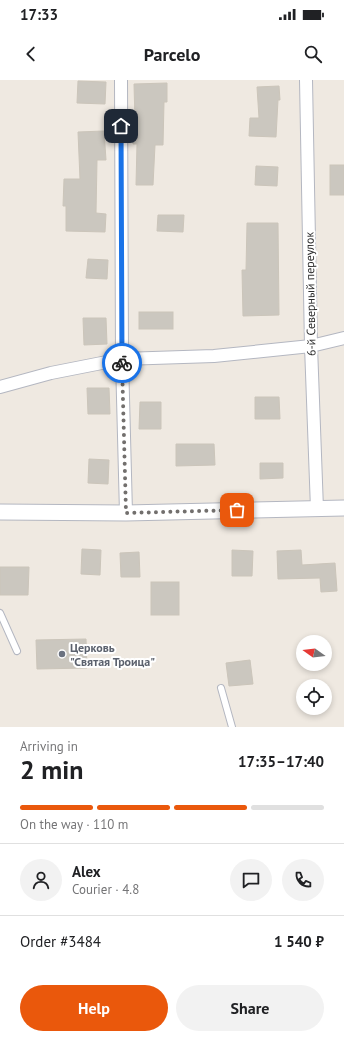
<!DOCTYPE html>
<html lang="en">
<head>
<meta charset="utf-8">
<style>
  :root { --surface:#fff; --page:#f2f2f2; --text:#202124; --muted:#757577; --line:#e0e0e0; --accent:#ea580c }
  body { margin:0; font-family:"PT Sans",sans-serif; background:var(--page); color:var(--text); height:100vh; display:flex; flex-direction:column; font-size:15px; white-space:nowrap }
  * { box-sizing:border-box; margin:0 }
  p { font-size:13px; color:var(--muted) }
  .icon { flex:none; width:22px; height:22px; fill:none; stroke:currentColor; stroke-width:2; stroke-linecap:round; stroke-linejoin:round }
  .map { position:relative; height:647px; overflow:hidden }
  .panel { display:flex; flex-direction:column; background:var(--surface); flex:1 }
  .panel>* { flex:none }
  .needle { width:26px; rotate:284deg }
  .buttons { position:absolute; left:296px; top:555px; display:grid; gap:8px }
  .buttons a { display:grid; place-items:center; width:36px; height:36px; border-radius:50%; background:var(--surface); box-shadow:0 2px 6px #0003; font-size:20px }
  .pin { position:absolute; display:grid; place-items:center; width:34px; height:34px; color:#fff; margin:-17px; border-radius:8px; box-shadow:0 2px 6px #0006 }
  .courier { position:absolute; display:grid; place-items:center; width:40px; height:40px; margin:-20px; border:3px solid #1a73e8; border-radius:50%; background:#fff; color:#222; box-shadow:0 1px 5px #0007 }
  .summary em { font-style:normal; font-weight:600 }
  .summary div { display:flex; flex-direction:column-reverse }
  .summary { display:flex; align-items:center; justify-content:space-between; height:68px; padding:0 20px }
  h1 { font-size:26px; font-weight:600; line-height:30px }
  .bar { display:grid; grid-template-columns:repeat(4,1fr); gap:6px 4px; align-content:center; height:48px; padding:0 20px }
  .bar i { height:5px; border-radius:3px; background:var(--line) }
  .bar .active { background:var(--accent) }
  .bar p { grid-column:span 4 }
  .line { display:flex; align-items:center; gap:10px; padding:0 20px; border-top:1px solid var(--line) }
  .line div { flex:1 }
  .round { display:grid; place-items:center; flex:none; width:42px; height:42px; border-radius:21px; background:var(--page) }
  .button { display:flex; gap:8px; margin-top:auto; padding:8px 20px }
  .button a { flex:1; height:46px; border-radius:24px; background:var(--accent); color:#fff; font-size:16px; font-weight:600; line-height:46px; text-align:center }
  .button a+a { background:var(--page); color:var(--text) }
  .status { display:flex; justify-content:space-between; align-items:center; height:28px; padding:0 20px; background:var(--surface); direction:ltr }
  .status svg { height:11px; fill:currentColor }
  header { display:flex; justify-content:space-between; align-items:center; height:52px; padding:0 20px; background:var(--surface); font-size:18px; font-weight:600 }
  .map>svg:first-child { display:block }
</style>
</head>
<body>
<div class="status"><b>17:33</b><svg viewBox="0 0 49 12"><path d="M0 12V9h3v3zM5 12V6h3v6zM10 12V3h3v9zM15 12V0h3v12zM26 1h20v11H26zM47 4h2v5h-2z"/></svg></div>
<header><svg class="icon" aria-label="back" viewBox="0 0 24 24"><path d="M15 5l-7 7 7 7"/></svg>Parcelo<svg class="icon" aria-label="search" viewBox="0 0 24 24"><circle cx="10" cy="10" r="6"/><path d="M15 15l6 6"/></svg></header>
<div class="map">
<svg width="344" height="647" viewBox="0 0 344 647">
  <rect width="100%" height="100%" fill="#efe9e1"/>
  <!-- building -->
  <g fill="#cbc7bf" stroke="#cbc5ba">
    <polygon points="78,1 106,2 105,24 77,23"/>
    <polygon points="167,3 167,22 164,22 163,65 155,65 153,105 136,105 137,64 133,64 134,41 135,41 134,4"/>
    <polygon points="279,6 280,20 278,20 276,57 249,56 250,38 259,38 257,7"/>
    <polygon points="104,51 106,80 97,80 96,133 106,134 105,152 66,151 66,126 63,126 64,99 80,99 78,52"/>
    <rect x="330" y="85" width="14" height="30"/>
    <polygon points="256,86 278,87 277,106 255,105"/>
    <polygon points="158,135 184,135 183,152 157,151"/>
    <polygon points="247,143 278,143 279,235 243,236 242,190 246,190"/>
    <polygon points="88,179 108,180 107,199 86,198"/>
    <rect x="139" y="232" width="34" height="17"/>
    <polygon points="83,238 106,238 107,264 84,265"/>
    <polygon points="87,308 109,308 110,334 88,334"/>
    <polygon points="255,317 279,317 280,339 255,339"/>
    <polygon points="140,322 161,322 161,349 139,349"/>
    <polygon points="176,364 214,364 215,385 176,386"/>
    <polygon points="89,379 109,380 108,404 88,403"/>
    <polygon points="260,383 283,383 283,398 260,399"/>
    <polygon points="82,469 101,470 100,495 81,494"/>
    <polygon points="232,470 253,471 252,496 232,496"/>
    <polygon points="301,470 302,485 335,483 337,511 321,512 320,498 278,499 277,471"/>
    <polygon points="139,472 140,497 121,497 120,473"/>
    <polygon points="0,487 29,487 28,515 0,515"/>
    <rect x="151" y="502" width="28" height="33"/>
    <polygon points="86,559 87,588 37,589 36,560"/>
    <polygon points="250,580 253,604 229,606 226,583"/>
  </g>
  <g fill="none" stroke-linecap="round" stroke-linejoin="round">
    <defs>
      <g id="service">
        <polyline points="0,533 17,571"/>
        <polyline points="221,608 232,647"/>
      </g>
      <g id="minor">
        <polyline points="121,0 122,279 126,433"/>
        <polyline points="306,0 311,266 317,429"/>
        <polyline points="0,307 51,293 122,279 214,276 311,266 344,258"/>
      </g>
      <polyline id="tertiary" points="0,432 126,433 344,428"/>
    </defs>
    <!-- service casing -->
    <use href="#service" stroke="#b4b7c1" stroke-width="8"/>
    <!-- minor casing -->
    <use href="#minor" stroke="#b4b7c1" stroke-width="14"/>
    <!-- tertiary casing -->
    <use href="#tertiary" stroke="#b4b7c1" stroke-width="17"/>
    <!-- service -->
    <use href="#service" stroke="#fff" stroke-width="6"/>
    <!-- minor -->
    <use href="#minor" stroke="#fff" stroke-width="12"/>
    <!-- tertiary -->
    <use href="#tertiary" stroke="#fff" stroke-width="15"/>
  </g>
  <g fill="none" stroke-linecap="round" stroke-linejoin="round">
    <!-- done -->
    <polyline stroke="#726f6d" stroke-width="4" stroke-dasharray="0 7.2" points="122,283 126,433 237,430"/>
    <!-- route -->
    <polyline stroke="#1a73e8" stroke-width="5" points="121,46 122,283"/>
  </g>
  <!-- markers -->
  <circle fill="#6b7280" stroke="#fff" stroke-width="1.5" cx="62" cy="574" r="4"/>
  <g text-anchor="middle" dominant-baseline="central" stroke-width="4" stroke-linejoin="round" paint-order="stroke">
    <!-- street labels -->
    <g font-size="12" fill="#2e2e2e" stroke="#fff">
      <text transform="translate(310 214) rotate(-91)">6-й Северный переулок</text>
    </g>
    <!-- worship labels -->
    <g font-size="12" font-weight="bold" fill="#5b616d" stroke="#fff" text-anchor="start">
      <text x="70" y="567">Церковь<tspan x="70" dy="14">"Святая Троица"</tspan></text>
    </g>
  </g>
</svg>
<div class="buttons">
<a><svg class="needle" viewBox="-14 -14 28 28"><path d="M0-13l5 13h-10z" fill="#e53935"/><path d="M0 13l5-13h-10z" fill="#757577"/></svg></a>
<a><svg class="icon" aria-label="locate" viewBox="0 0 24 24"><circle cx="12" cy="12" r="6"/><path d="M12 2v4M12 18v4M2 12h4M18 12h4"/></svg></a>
</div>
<div class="pin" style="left:237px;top:430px;background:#ea580c"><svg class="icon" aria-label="bag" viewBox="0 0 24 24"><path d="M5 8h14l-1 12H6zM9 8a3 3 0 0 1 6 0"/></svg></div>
<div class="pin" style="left:121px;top:46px;background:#1f2937"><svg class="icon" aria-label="home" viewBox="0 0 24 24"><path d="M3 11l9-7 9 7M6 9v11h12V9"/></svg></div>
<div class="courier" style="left:122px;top:283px"><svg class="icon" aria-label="bike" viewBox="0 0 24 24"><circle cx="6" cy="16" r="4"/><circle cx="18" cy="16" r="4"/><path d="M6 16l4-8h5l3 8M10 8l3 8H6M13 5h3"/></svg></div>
</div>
<section class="panel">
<div class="summary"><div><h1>2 min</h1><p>Arriving in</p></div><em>17:35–17:40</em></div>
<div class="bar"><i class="active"></i><i class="active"></i><i class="active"></i><i></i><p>On the way · 110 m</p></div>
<div class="line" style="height:72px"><a class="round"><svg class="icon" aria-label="person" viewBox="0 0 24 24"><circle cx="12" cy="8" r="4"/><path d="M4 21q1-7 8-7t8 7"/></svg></a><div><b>Alex</b><p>Courier · 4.8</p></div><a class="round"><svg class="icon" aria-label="chat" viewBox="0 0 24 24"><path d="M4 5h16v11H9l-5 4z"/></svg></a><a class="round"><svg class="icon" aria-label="phone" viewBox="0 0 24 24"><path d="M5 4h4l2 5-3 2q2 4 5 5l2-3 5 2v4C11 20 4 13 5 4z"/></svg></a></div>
<div class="line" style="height:52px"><div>Order #3484</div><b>1 540 ₽</b></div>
<div class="button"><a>Help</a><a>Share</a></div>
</section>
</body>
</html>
